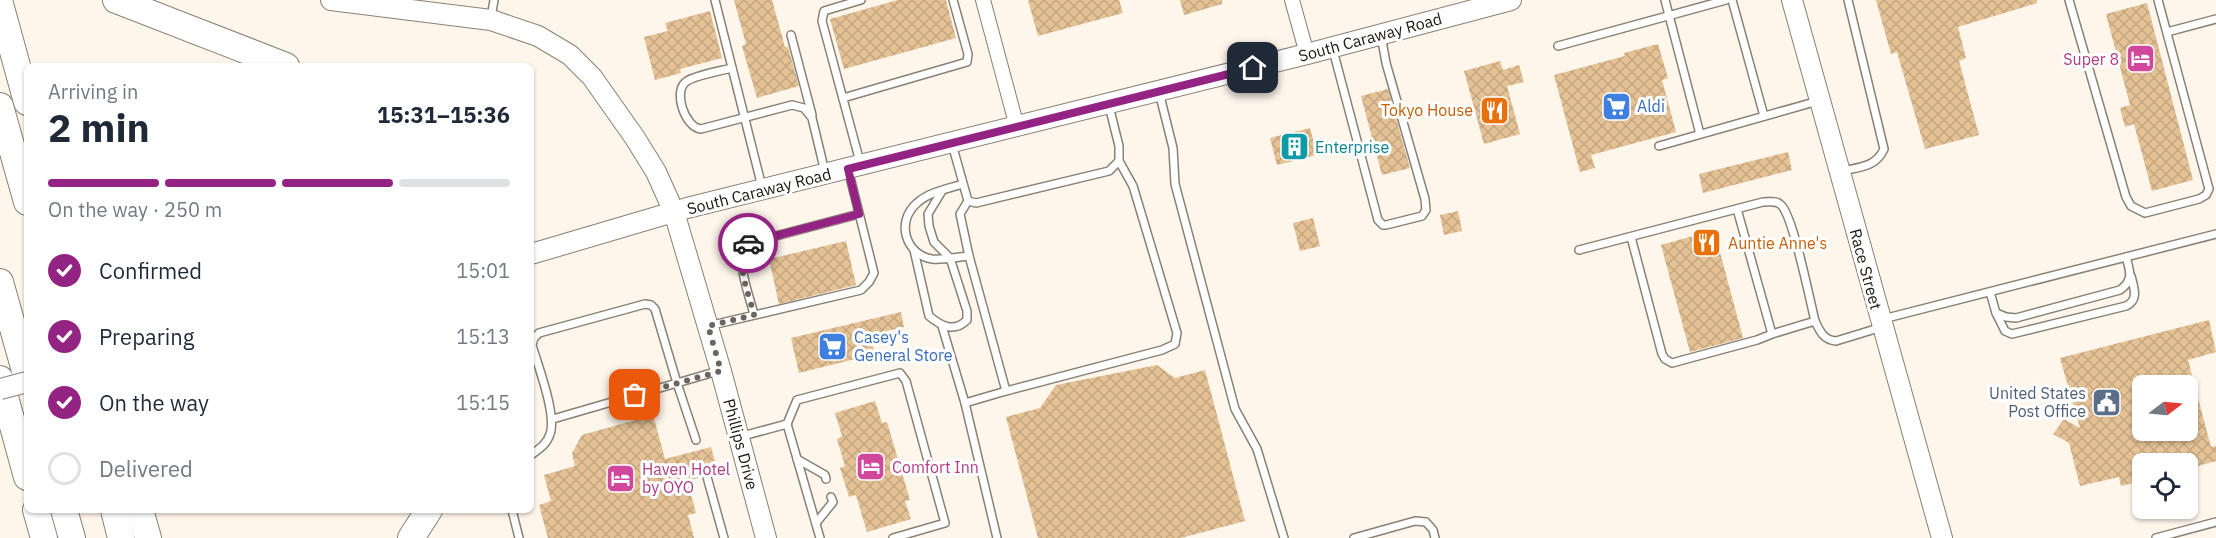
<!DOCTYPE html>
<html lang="en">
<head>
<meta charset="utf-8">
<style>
  :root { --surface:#fff; --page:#f6f6f7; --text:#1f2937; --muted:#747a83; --line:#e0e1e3; --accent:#942484 }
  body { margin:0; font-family:"IBM Plex Sans",sans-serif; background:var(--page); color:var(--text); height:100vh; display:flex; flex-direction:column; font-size:22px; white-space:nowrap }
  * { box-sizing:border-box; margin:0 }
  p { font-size:20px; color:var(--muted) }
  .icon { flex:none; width:33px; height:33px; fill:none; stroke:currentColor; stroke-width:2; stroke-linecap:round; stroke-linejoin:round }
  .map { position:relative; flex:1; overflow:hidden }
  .sheet { position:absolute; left:24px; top:63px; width:510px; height:450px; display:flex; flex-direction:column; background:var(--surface); border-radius:9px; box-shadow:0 2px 4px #0004 }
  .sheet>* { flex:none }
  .needle { width:39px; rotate:74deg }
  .controls { position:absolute; left:2132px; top:375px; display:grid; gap:12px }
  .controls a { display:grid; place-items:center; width:66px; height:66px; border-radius:9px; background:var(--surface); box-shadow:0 2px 4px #0004; font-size:30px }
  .pin { position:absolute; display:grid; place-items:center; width:51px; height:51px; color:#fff; margin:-26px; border-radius:12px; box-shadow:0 3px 9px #0006 }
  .courier { position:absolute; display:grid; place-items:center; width:60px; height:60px; margin:-30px; border:4px solid #942484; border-radius:50%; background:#fff; color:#222; box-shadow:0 2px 8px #0007 }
  .overview em { font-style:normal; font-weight:700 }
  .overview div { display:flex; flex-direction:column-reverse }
  .overview { display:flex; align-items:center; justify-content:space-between; height:102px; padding:0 24px }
  h1 { font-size:39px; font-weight:700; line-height:45px }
  .bar { display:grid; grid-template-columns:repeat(4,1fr); gap:9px 6px; align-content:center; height:72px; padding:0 24px }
  .bar i { height:8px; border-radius:4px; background:var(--line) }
  .bar .active { background:var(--accent) }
  .bar p { grid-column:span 4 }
  ol { padding:0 24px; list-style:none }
  li { display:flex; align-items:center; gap:18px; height:66px }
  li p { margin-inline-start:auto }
  li .icon { padding:6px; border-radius:50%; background:var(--accent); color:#fff; stroke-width:4 }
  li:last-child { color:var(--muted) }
  li i { width:33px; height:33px; border:3px solid var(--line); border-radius:50% }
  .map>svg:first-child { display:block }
</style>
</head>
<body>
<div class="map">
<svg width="2216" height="538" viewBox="0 0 2216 538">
  <defs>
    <pattern id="building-cross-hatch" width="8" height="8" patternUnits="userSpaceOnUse" patternTransform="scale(1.5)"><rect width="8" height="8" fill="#e4c296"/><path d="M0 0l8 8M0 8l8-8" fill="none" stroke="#c3a680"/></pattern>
  </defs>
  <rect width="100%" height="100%" fill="#fef5eb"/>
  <!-- building -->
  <g fill="url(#building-cross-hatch)" fill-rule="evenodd">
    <polygon points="734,0 772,0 785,47 788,47 799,86 757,98 742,46 746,44"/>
    <polygon points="898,0 946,0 956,38 844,69 830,19"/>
    <polygon points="1028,0 1119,0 1123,13 1038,36"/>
    <polygon points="1180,0 1222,0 1222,4 1184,15"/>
    <polygon points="1876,0 2037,0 2037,3 1958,27 1966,58 1959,61 1979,135 1925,149 1897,52 1891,54"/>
    <polygon points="2147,3 2193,180 2152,191 2134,124 2125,127 2120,108 2130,105 2106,14"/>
    <polygon points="710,11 722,58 680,69 681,73 655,80 644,37 668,31 665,23"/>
    <polygon points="1658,44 1668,78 1662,80 1676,132 1591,155 1595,168 1580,172 1554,75 1625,56 1624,53"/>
    <polygon points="1500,61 1503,70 1519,65 1524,82 1507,86 1520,134 1484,144 1464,71"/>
    <polygon points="1388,89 1410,168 1382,175 1361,96"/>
    <polygon points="1310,128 1317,155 1277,165 1270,138"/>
    <polygon points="1788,152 1792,170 1703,193 1699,174"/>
    <polygon points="1458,211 1462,231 1444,235 1440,215"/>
    <polygon points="1313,218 1320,246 1300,251 1293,223"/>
    <polygon points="1714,230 1743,338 1690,352 1661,245"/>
    <polygon points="846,241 856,285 779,304 769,259"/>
    <polygon points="901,312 904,327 870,335 875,354 799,373 791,338"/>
    <path d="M2209,320L2216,352L2188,360L2211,447L2216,446V461L2187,469V464H2142V481L2121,486L2119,477L2080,486L2069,443L2053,434L2064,419L2080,428L2060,358ZM2142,386H2187V430H2142Z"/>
    <polygon points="1157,365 1175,378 1205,370 1245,521 1181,538 1038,538 1006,417 1040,408 1056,385"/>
    <polygon points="875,401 882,423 887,422 910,500 905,501 911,519 867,532 856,495 849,497 840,468 845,466 837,439 842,436 835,413"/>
    <polygon points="653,415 665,459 711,447 718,472 712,474 706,471 701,477 687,481 696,513 688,515 694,538 548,538 539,505 551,501 544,475 575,466 572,453 582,435"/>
  </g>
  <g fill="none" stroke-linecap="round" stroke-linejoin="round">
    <defs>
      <g id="lane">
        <polyline points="715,0 762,187"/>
        <polyline points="1665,0 1700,134"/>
        <polyline points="1732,0 1764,116"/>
        <polyline points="2069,0 2126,197 2131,206 2145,213 2199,199 2206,195 2209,189 2158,0"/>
        <polyline points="491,18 494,0"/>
        <polyline points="2167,32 2216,19"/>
        <polyline points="791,35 812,115"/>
        <polyline points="1558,46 1726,0"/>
        <polyline points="1333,50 1378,220 1383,225 1386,225 1422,216 1426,210 1425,199 1386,63 1381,35"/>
        <path d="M732,68C720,71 697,75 687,81C672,90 685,128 701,129L792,105L804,108L812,118L825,172"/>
        <polyline points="1159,92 1173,148 1175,184 1235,409 1257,449 1284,538"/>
        <polyline points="843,98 967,62 968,54 953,0"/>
        <polyline points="952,144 968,201 976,203 1109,171 1119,161 1119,146 1109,106"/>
        <polyline points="1659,146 1818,101"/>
        <polyline points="860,162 822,21 824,11 861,0"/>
        <path d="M1842,171C1860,167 1876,167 1884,149L1848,0"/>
        <path d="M963,184C947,189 929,192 917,203C895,222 906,255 932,259C944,260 958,257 969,256"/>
        <polyline points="968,201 960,214 969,256 1006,391 1162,350 1175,344 1177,333 1133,186 1119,161"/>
        <polyline points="1631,237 1662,354 1665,359 1672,363 1683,360 1757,340 1772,334 1737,209"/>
        <path d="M914,250L929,316C941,326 954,333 967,320V311L950,258L934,242L929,226L928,214L942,191"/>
        <path d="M1579,250L1763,202C1770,202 1776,200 1781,205C1793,215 1810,301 1815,321"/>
        <path d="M1990,292L1996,313L2006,317L2016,318L2120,290C2134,280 2130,271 2126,257"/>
        <path d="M1996,313L2005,331L2012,334L2126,306C2139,300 2134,288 2131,276"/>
        <path d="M754,315C749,292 734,263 749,243L859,214"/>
        <polyline points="1883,319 2216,234"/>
        <polyline points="708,326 861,290 869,282 874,273 848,169"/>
        <polyline points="942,326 965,403"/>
        <path d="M1772,334L1815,321C1820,332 1824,340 1836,341L1882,327"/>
        <polyline points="787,424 797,400 900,373 906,381 945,523 893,538"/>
        <polyline points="739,437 787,424 820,538"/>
        <polyline points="696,440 677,383 718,371"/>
        <path d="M531,455C539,449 547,444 550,434C557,415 538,366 532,345L534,338L539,333L645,304L651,305L655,309L677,383L553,419"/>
        <polyline points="797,459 825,475 826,479"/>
        <polyline points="707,477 724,538"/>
        <polyline points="512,510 519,538"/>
        <polyline points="816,523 833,502 831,497"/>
        <polyline points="997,538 965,403 1006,391"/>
        <polyline points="1354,538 1415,521 1426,522 1433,530 1435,538"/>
        <polyline points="2156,538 2216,522"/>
      </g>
      <g id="street">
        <polyline points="983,0 1017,127"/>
        <polyline points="1292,0 1307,54"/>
      </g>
      <g id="secondary">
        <polyline points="331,0 491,20 538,36 570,55 592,77 635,138 656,172 674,212 721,371 766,538"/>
        <polyline points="1792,0 1942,538"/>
        <polyline points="531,254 687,208 1307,54 1511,0"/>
      </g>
      <g id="highway">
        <polyline points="116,0 286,66"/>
        <polyline points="0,4 27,102"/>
        <polyline points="0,106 27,202"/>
        <polyline points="0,282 27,378"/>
        <polyline points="0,379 27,477"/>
        <polyline points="36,510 44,538"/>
        <polyline points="64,510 72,538"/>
        <polyline points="114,510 121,538"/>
        <polyline points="140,510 148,538"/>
        <polyline points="411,538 429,510"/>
      </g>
    </defs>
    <!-- lane casing -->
    <use href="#lane" stroke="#8a8175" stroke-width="10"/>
    <!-- street casing -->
    <use href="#street" stroke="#8a8175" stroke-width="16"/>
    <!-- secondary casing -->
    <use href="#secondary" stroke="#8a8175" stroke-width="22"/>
    <!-- highway casing -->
    <use href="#highway" stroke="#8a8175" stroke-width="28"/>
    <!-- lane -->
    <use href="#lane" stroke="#fff" stroke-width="7"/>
    <!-- street -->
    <use href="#street" stroke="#fff" stroke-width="14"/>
    <!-- secondary -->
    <use href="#secondary" stroke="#fff" stroke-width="20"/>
    <!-- highway -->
    <use href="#highway" stroke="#fff" stroke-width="26"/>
    <defs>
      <polyline id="secondary-bridge" points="0,389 27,382"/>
    </defs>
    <!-- secondary-bridge casing -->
    <use href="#secondary-bridge" stroke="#8a8175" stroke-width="22" stroke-linecap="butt"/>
    <!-- secondary-bridge -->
    <use href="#secondary-bridge" stroke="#fff" stroke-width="20"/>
  </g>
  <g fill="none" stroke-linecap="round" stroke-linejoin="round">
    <!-- done -->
    <path stroke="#6a655e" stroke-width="6" stroke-dasharray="0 10.8" d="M635,395L721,371L708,326L754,315C749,293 734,263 748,243"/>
    <!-- route -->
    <polyline stroke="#942484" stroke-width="8" points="748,243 859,214 848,169 1253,68"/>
  </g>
  <!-- icons -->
  <defs>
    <symbol id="hotel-square" viewBox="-11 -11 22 22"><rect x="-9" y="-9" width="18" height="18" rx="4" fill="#d1479c" stroke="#fff"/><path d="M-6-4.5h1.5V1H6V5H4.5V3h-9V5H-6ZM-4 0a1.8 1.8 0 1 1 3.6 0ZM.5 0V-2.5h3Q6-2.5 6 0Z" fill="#fff"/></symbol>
    <symbol id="supermarket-square" viewBox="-11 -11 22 22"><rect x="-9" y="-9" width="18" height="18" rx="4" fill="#3f7fe0" stroke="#fff"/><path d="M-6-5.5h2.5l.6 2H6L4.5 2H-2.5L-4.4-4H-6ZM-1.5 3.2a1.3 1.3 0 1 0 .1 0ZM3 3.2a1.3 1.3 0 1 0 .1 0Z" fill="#fff"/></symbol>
    <symbol id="restaurant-square" viewBox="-11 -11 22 22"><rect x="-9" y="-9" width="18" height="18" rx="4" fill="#e8710a" stroke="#fff"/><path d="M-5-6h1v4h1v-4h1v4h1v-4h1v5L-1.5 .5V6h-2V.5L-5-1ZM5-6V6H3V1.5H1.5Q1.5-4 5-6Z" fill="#fff"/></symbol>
    <symbol id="building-square" viewBox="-11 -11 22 22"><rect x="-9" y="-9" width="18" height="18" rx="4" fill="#0f9aa8" stroke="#fff"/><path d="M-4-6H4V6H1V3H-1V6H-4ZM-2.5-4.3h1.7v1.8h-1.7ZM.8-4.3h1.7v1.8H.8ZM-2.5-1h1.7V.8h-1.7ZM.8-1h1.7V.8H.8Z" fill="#fff"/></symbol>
    <symbol id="civic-square" viewBox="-11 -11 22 22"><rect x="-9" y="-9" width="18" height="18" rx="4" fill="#5c6f8a" stroke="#fff"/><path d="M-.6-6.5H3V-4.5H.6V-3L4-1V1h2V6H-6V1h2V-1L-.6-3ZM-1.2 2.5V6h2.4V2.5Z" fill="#fff"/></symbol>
  </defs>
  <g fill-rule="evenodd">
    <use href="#hotel-square" x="2124" y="42" width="33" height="33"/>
    <use href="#supermarket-square" x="1600" y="90" width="33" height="33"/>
    <use href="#restaurant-square" x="1478" y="94" width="33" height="33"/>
    <use href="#building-square" x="1278" y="130" width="33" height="33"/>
    <use href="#restaurant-square" x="1690" y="226" width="33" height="33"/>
    <use href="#supermarket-square" x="816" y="330" width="33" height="33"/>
    <use href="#civic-square" x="2090" y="386" width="33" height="33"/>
    <use href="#hotel-square" x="854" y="450" width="33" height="33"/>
    <use href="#hotel-square" x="604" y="462" width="33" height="33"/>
  </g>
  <g text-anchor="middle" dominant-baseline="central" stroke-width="6" stroke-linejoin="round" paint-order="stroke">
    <!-- street labels -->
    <g font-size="16" fill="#1a1712" stroke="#fff">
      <text transform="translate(1370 37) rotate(-15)">South Caraway Road</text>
      <text transform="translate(759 191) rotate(-14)">South Caraway Road</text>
      <text transform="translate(1866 269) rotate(75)">Race Street</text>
      <text transform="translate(741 444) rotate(75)">Phillips Drive</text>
    </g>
    <!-- hotel labels -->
    <g font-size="16" fill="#b23c85" stroke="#fff" text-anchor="start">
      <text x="2119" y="59" text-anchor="end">Super 8</text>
      <text x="892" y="467">Comfort Inn</text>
      <text x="642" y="469">Haven Hotel<tspan x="642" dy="18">by OYO</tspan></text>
    </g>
    <!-- shop labels -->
    <g font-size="16" fill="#366cbe" stroke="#fff" text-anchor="start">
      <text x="1637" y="106">Aldi</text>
      <text x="854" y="337">Casey's<tspan x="854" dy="18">General Store</tspan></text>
    </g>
    <!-- food labels -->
    <g font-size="16" fill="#c56008" stroke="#fff" text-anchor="end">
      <text x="1473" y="110">Tokyo House</text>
      <text x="1728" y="243" text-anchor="start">Auntie Anne's</text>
    </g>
    <!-- culture labels -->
    <g font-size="16" fill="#0d838f" stroke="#fff" text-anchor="start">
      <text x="1315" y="147">Enterprise</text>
    </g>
    <!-- service labels -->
    <g font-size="16" fill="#4e5e75" stroke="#fff" text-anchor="end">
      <text x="2086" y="393">United States<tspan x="2086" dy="18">Post Office</tspan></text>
    </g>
  </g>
</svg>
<div class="controls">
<a><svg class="needle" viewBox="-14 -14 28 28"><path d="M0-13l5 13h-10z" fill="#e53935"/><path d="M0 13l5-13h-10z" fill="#747a83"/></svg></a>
<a><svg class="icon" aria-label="locate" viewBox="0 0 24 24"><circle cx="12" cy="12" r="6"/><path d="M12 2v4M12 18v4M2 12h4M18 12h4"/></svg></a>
</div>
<div class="pin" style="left:635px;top:395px;background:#ea580c"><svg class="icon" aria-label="bag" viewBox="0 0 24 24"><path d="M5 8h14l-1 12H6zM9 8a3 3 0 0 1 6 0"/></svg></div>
<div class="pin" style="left:1253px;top:68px;background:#1f2937"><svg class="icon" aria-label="home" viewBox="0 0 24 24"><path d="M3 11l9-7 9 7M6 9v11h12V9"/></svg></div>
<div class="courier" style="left:748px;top:243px"><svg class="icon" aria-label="car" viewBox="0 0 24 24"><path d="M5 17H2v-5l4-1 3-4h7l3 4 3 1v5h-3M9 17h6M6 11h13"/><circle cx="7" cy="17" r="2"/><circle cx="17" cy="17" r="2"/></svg></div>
<section class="sheet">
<div class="overview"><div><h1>2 min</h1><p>Arriving in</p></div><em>15:31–15:36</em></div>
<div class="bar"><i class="active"></i><i class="active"></i><i class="active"></i><i></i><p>On the way · 250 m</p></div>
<ol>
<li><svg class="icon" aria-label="check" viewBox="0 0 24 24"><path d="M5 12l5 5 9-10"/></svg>Confirmed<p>15:01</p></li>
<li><svg class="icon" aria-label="check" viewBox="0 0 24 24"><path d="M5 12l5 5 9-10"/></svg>Preparing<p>15:13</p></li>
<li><svg class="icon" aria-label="check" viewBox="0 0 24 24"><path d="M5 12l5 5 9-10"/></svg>On the way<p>15:15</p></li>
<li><i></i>Delivered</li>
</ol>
</section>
</div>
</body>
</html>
